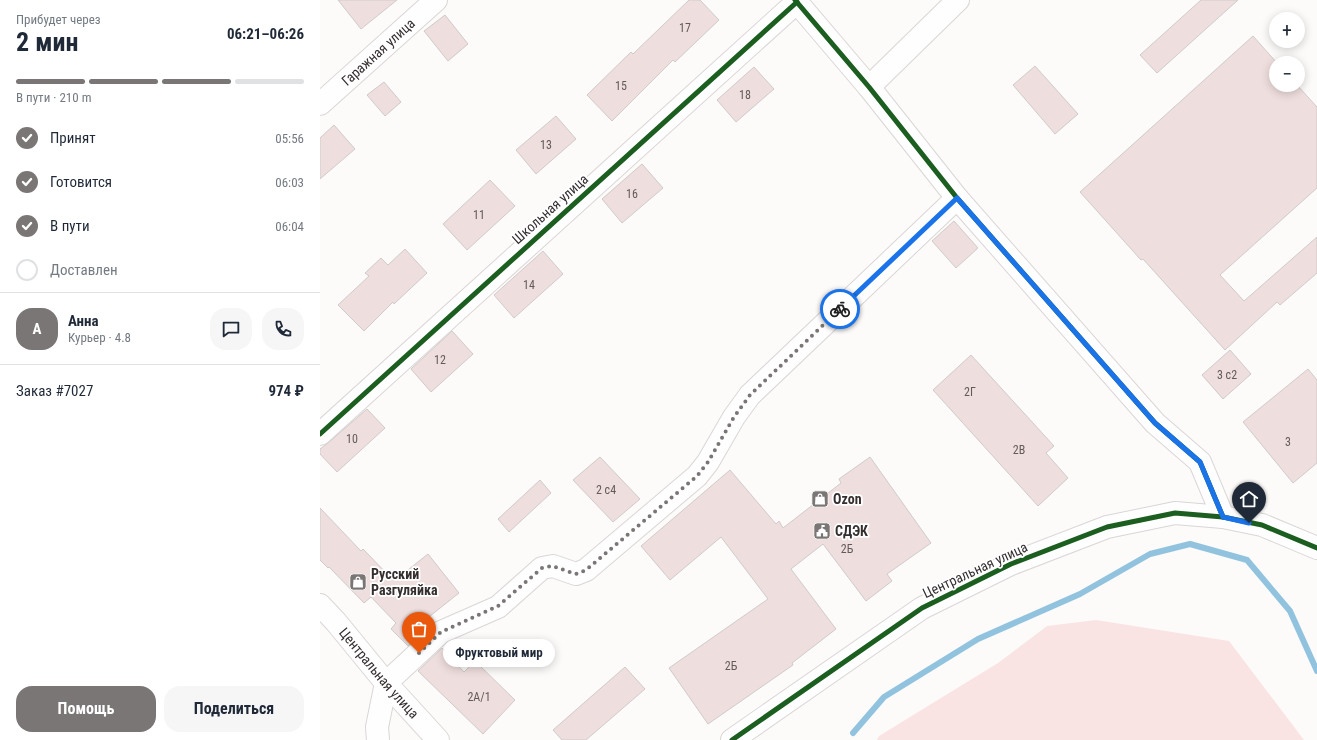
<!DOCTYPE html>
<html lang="ru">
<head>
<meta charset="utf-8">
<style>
  :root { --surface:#fff; --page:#f6f6f7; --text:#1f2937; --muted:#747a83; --line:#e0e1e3; --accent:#7a7675 }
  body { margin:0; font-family:"Roboto Condensed",sans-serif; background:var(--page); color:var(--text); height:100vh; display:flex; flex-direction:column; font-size:15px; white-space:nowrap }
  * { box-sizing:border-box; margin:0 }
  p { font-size:13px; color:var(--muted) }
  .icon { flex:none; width:22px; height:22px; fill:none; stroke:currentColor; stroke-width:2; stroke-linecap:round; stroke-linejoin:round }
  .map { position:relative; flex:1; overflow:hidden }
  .drawer { display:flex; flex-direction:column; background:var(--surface); width:320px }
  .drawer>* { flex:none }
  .controls { position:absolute; left:949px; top:12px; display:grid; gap:8px }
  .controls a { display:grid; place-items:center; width:36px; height:36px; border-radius:50%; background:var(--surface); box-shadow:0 2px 10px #0003; font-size:20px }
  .pin { position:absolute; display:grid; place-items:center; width:34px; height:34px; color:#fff; margin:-41px -17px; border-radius:50% 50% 50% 0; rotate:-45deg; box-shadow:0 0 4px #0007 }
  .pin .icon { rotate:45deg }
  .courier { position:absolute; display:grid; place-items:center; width:40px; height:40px; margin:-20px; border:3px solid #1a73e8; border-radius:50%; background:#fff; color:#222; box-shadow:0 1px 5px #0007 }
  .bubble { position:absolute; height:28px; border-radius:14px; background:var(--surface); box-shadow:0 2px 10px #0003; font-size:13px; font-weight:700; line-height:28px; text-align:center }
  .head em { font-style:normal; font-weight:700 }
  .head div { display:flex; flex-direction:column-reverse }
  .head { display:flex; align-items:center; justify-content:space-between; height:68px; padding:0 16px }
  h1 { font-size:26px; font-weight:700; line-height:30px }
  .bar { display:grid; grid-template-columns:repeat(4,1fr); gap:6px 4px; align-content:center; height:48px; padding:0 16px }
  .bar i { height:5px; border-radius:3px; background:var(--line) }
  .bar .on { background:var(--accent) }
  .bar p { grid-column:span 4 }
  .line { display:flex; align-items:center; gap:10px; padding:0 16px; border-top:1px solid var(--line) }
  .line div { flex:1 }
  .round { display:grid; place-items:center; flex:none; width:42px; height:42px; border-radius:16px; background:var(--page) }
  ol { padding:0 16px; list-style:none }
  li { display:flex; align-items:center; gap:12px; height:44px }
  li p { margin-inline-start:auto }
  li .icon { padding:4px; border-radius:50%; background:var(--accent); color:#fff; stroke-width:4 }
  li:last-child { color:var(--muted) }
  li i { width:22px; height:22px; border:2px solid var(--line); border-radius:50% }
  .primary-button { display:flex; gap:8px; margin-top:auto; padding:8px 16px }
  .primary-button a { flex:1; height:46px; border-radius:16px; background:var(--accent); color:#fff; font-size:16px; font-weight:700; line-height:46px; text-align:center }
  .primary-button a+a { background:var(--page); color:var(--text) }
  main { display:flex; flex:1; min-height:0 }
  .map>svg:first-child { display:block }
</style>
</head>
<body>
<main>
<section class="drawer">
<div class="head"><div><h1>2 мин</h1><p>Прибудет через</p></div><em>06:21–06:26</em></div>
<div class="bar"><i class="on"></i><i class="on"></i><i class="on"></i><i></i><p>В пути · 210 m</p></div>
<ol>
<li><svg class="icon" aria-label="check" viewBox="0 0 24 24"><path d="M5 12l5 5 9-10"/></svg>Принят<p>05:56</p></li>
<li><svg class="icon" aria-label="check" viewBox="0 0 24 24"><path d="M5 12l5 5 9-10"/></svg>Готовится<p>06:03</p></li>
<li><svg class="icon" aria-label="check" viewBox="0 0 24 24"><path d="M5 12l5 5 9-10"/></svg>В пути<p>06:04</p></li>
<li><i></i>Доставлен</li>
</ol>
<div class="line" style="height:72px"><b class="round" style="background:var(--accent);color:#fff">А</b><div><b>Анна</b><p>Курьер · 4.8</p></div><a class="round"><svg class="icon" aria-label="chat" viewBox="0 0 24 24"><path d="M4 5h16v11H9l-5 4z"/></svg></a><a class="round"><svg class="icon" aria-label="phone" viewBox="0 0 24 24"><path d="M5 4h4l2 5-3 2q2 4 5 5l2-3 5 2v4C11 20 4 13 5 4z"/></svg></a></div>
<div class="line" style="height:52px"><div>Заказ #7027</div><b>974 ₽</b></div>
<div class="primary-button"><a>Помощь</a><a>Поделиться</a></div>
</section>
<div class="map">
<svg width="997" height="740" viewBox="0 0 997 740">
  <rect width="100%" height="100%" fill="#fcfbfa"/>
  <!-- green -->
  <polygon fill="#fae4e3" points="776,620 909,641 984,740 557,740 559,736 678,663 727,626"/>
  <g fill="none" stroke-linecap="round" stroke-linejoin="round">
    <!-- stream -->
    <polyline stroke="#91c3df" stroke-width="6" points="533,733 564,697 658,639 760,594 830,554 870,544 927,560 970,611 997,671"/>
  </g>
  <!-- building -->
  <g fill="#efdede" stroke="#cecbca">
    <polygon points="18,0 77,0 41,29"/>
    <polygon points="369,0 380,0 399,20 355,62 353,60 292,121 267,95 311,52 313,54"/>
    <polygon points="881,0 918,0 837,73 820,55"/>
    <polygon points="125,15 148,44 128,61 104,31"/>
    <polygon points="933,36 957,63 956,63 956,85 977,85 997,107 997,188 900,275 924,301 997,237 997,273 960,305 957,302 905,350 823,259 821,260 760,192"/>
    <polygon points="715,66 758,114 735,134 693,85"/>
    <polygon points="434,67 454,89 416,122 397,100"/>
    <polygon points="64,82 81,102 65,116 47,95"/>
    <polygon points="236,116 256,139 216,174 196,150"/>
    <polygon points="14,125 35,149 0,179 0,138"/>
    <polygon points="322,164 343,188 302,223 282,199"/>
    <polygon points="170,180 195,206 147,250 123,224"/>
    <polygon points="634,221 658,248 636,268 612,241"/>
    <polygon points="85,249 107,273 74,304 73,302 44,331 18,305 49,276 45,273 61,258 68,265"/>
    <polygon points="223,251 243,274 194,318 174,295"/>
    <polygon points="132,331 153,354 111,392 91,369"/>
    <polygon points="910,350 931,374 903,399 882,375"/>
    <polygon points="651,355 734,446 726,453 748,478 718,506 613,390"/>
    <polygon points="988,369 997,380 997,463 973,483 923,422"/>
    <polygon points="47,409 65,428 17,472 0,454 0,449 8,443"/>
    <polygon points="280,457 320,499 293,522 253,480"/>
    <polygon points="550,457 611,543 567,574 572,581 546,601 503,544 471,569 516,629 472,663 473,665 388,724 349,668 448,599 401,537 350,580 321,546 410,470 456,524 459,521 463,528 521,483 519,479"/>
    <polygon points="220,480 231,493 189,532 178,519"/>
    <polygon points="0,508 41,551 43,549 74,581 108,554 139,593 100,624 105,630 88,646 71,629 76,623 51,597 44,603 9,567 8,568 0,560"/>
    <polygon points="122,648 144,672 155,661 195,700 163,734 98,671"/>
    <polygon points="305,667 325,689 266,740 242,740 233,730"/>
  </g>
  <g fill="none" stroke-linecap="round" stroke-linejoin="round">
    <defs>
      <g id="minor">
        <polyline points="475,0 549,87 637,198 835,423 880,462 903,517"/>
        <polyline points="549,87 638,0"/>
        <path id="s1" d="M0,104L116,0"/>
        <polyline points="0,434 477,2"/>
        <path id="s2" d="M0,605L16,622L66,683L118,740"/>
        <polyline points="58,740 57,727 66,683 121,632 178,607 222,568 233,566 256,574 266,570 377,476 388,462 414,417 430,395 637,198"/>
        <polyline points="412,740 602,608 691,564 787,527 855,513 903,517 942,525 997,548"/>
      </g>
    </defs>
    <!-- minor casing -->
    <use href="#minor" stroke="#dad6d5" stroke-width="24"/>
    <!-- minor -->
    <use href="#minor" stroke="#fffefe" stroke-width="22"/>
    <defs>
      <g id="cycleway">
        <polyline points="475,0 549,87 637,198 835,423 880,462 903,517"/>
        <polyline points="0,434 477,2"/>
        <polyline points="412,740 602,608 691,564 787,527 855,513 903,517 942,525 997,548"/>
      </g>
    </defs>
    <!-- cycleway casing -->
    <use href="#cycleway" stroke="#fff" stroke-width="8"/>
    <!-- cycleway -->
    <use href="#cycleway" stroke="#1b5e20" stroke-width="5"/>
  </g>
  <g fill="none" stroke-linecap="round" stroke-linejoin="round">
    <!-- done -->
    <polyline stroke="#7a7675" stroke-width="4" stroke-dasharray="0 7.2" points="99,653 121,632 178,606 222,568 232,566 256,574 266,570 377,476 388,462 414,417 430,395 520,309"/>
    <!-- route -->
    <polyline stroke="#1a73e8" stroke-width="5" points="520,309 637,198 835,423 880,462 903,517 929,523"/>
  </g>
  <!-- icons -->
  <defs>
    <symbol id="shop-square" viewBox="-11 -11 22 22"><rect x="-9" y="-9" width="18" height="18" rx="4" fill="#7a7675" stroke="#fff"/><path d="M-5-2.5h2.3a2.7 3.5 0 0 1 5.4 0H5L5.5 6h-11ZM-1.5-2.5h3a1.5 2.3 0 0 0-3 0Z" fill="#fff"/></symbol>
    <symbol id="civic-square" viewBox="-11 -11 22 22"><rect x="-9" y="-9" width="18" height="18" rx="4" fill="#7a7675" stroke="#fff"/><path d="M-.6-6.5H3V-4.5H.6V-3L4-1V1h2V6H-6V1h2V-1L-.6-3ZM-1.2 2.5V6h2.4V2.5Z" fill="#fff"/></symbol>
  </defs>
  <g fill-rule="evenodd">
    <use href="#shop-square" x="490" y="489" width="20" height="20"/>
    <use href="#civic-square" x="492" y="521" width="20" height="20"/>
    <use href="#shop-square" x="28" y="572" width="20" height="20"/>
  </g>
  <g text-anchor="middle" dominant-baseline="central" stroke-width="3.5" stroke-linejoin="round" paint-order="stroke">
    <!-- number labels -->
    <g font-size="12" fill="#635a5a">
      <text x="365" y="28">17</text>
      <text x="301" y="86">15</text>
      <text x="425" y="95">18</text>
      <text x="226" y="145">13</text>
      <text x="312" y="194">16</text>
      <text x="159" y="215">11</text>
      <text x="209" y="285">14</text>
      <text x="120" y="360">12</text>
      <text x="907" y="375">3 с2</text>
      <text x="650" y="392">2Г</text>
      <text x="32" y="439">10</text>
      <text x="968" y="442">3</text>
      <text x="699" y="450">2В</text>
      <text x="286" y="490">2 с4</text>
      <text x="527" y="549">2Б</text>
      <text x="411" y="666">2Б</text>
      <text x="159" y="697">2А/1</text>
    </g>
    <!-- street labels -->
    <g font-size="14" fill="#342e2e" stroke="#fff">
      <text stroke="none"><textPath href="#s1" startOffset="78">Гаражная улица</textPath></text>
      <text transform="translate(230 209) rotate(-42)">Школьная улица</text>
      <text transform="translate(655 570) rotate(-25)">Центральная улица</text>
      <text stroke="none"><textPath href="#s2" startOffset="90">Центральная улица</textPath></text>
    </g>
    <!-- poi labels -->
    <g font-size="14" font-weight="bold" fill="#342e2e" stroke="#fff" text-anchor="start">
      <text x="513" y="499">Ozon</text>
      <text x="515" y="531">СДЭК</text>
      <text x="51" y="574">Русский<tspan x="51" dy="16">Разгуляйка</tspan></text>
    </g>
  </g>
</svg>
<div class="controls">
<a>+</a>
<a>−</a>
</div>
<div class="pin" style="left:99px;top:653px;background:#ea580c"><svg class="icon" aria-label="bag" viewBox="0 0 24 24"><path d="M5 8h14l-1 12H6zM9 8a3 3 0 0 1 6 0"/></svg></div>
<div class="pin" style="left:929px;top:523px;background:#1f2937"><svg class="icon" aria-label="home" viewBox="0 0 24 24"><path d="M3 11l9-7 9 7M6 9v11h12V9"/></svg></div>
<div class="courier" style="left:520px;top:309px"><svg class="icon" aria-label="bike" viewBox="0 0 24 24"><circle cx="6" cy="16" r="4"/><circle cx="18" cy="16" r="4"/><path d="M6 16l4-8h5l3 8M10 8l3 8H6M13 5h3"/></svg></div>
<div class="bubble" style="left:123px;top:639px;width:112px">Фруктовый мир</div>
</div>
</main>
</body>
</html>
